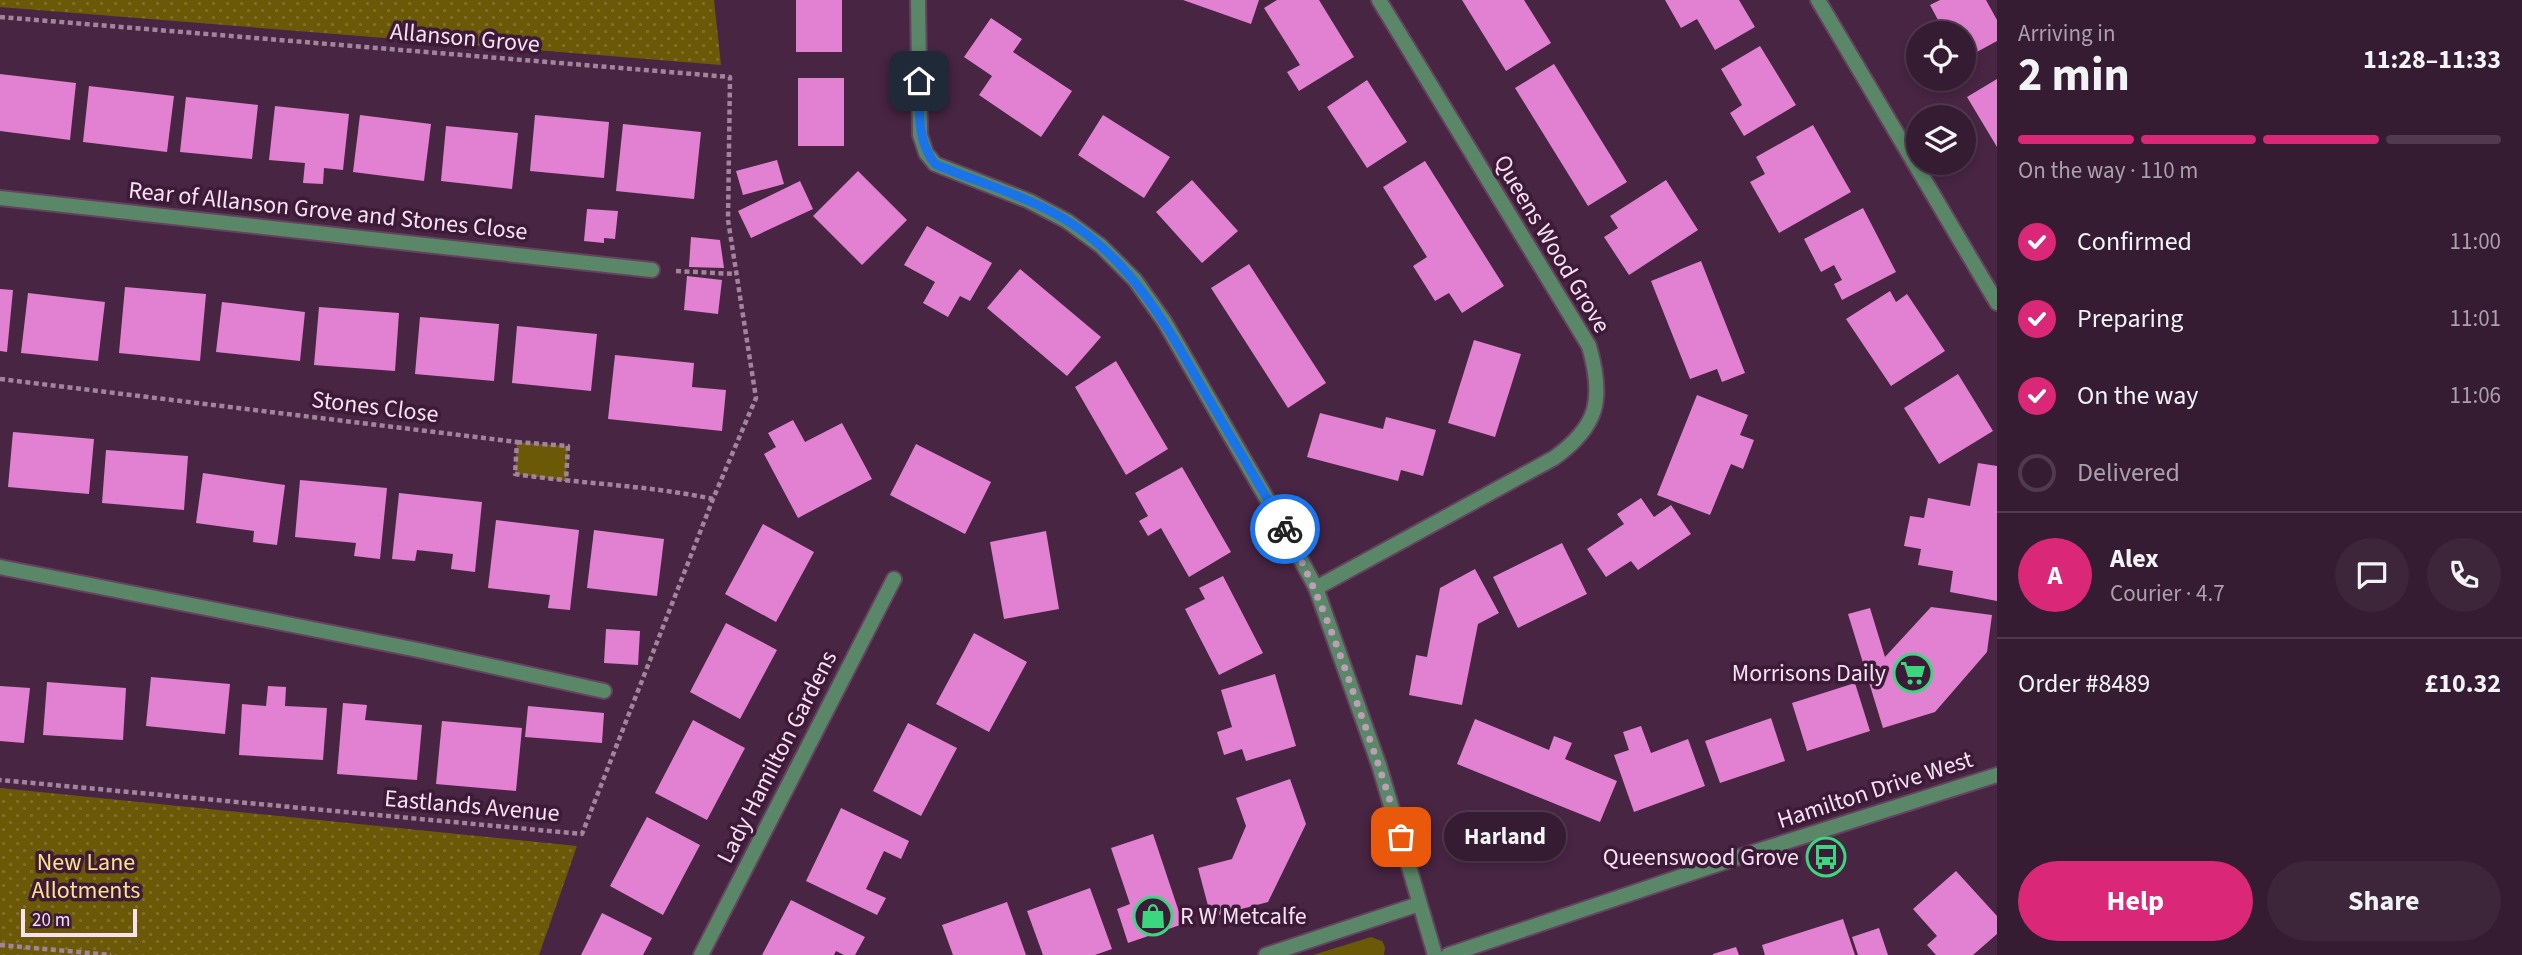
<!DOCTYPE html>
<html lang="en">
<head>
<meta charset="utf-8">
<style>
  :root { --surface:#361c32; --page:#3d253a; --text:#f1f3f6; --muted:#aaa1ac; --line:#503a4d; --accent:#db2777 }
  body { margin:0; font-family:"Source Sans 3",sans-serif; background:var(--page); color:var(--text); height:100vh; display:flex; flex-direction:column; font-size:26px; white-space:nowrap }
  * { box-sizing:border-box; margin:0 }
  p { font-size:23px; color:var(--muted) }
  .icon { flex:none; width:38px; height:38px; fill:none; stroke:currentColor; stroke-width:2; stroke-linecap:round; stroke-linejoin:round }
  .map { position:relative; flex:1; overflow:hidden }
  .sheet { display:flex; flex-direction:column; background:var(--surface); width:525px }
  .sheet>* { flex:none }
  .fabs { position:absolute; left:1906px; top:21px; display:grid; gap:14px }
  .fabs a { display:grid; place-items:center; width:70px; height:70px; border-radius:50%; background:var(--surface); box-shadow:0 4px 10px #0003,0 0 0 2px var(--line); font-size:35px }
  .scale { position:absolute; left:21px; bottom:18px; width:116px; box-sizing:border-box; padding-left:7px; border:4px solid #f7e0f2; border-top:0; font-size:19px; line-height:24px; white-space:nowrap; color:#f7e0f2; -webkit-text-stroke:5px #3d1b38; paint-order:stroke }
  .pin { position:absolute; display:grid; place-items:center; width:60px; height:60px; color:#fff; margin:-30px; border-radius:14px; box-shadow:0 4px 10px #0006 }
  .courier { position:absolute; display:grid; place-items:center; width:70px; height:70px; margin:-35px; border:5px solid #1a73e8; border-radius:50%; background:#fff; color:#222; box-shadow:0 2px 9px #0007 }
  .bubble { position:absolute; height:49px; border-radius:24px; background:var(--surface); box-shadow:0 4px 10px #0003,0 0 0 2px var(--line); font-size:23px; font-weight:700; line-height:49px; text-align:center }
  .summary em { font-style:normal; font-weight:700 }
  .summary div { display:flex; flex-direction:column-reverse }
  .summary { display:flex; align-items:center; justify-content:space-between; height:119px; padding:0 21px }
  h1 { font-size:46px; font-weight:700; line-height:52px }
  .bar { display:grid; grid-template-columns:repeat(4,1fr); gap:10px 7px; align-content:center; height:84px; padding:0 21px }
  .bar i { height:9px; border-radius:5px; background:var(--line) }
  .bar .on { background:var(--accent) }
  .bar p { grid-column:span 4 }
  .line { display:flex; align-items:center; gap:18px; padding:0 21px; border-top:2px solid var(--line) }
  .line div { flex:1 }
  .round { display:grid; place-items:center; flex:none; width:74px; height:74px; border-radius:37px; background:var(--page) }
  ol { padding:0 21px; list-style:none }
  li { display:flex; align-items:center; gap:21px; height:77px }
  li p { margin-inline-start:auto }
  li .icon { padding:7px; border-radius:50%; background:var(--accent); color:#fff; stroke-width:4 }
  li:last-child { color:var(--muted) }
  li i { width:38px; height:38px; border:4px solid var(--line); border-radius:50% }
  .cta { display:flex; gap:14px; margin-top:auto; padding:14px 21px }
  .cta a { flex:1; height:80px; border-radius:42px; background:var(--accent); color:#fff; font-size:28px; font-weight:700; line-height:80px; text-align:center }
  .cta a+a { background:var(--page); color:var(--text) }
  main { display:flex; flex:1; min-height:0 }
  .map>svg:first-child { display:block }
</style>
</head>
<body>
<main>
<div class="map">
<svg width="1997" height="955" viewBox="0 0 1997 955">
  <defs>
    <pattern id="park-dots" width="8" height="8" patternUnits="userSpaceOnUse" patternTransform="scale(1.75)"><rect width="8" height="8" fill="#6c5908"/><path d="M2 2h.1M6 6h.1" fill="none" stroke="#82712c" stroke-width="1.8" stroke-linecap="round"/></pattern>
  </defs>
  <rect width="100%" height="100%" fill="#482543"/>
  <!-- grass -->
  <g fill="#6c5908">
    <polygon points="517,442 568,446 566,481 515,474"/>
    <polygon points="1371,937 1382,941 1385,947 1384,955 1313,955"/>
  </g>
  <!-- park -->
  <g fill="url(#park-dots)">
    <polygon points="0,0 714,0 721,65 0,7"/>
    <polygon points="0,788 577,846 539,955 0,955"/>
  </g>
  <!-- building -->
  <g fill="#e281d2">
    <rect x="796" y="0" width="46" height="52"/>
    <polygon points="1183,0 1259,0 1251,24"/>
    <polygon points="1277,0 1319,0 1354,57 1299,91 1287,72 1300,65 1264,8"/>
    <polygon points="1462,0 1524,0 1551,43 1506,71"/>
    <polygon points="1665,0 1739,0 1755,27 1715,50 1697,19 1681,28"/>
    <polygon points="1940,0 1986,0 1997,20 1997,41 1964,59 1964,33 1945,33 1930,5"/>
    <polygon points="991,18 1022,39 1013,52 1072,91 1041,137 979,95 992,76 964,57"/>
    <polygon points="1760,46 1796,105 1744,136 1730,113 1742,105 1721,69"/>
    <polygon points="1554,64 1627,182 1588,206 1515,88"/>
    <polygon points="0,74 76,83 70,140 0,131"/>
    <rect x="798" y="78" width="46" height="68"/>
    <polygon points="1997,79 1997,147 1967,97"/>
    <polygon points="1367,80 1407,142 1367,168 1327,107"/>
    <polygon points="89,86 174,96 167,152 83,142"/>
    <polygon points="186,97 258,105 252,159 180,152"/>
    <polygon points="275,106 349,114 343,170 324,168 323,184 303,183 305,163 269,160"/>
    <polygon points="360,115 431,124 424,181 353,172"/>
    <polygon points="535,115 609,122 604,178 530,171"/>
    <polygon points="1103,115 1170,157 1144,198 1078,155"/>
    <polygon points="623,124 701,132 694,199 616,191"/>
    <polygon points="1813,125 1851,192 1779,233 1750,182 1765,174 1756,157"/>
    <polygon points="446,126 518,133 512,189 441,181"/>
    <polygon points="777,160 784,184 743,195 736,171"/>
    <polygon points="1425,161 1504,286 1462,313 1449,293 1435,301 1413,266 1427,257 1383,187"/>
    <polygon points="858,171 907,220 862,265 813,216"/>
    <polygon points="1192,180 1238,231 1202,263 1156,212"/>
    <polygon points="1666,180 1698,230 1629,275 1604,237 1618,228 1610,216"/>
    <polygon points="800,181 813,209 751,238 738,211"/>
    <polygon points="1863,208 1896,272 1842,300 1834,284 1842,280 1834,265 1821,272 1804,239"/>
    <polygon points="587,209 618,211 615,239 604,238 604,243 584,241"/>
    <polygon points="927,226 992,263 970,301 960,296 948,317 923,303 935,282 904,265"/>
    <polygon points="691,237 720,240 724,268 689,267"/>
    <polygon points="1701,261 1745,373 1722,382 1717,369 1690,379 1651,281"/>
    <polygon points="1249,264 1326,383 1288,408 1211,288"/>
    <polygon points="1020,269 1101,337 1067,376 987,308"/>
    <polygon points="687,276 722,280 718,314 684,310"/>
    <polygon points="125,287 206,294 200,361 119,353"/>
    <polygon points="0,289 13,290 7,352 0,351"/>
    <polygon points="1890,291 1896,302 1907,294 1945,351 1891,386 1846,319"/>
    <polygon points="28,293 105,302 98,361 21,353"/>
    <polygon points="222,302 305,312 300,361 216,352"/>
    <polygon points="319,307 399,313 395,371 314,365"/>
    <polygon points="420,317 499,324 494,381 415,374"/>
    <polygon points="517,326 597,334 591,391 512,383"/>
    <polygon points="1474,340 1521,354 1495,437 1448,423"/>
    <polygon points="615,355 694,363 692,387 726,390 722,431 608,419"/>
    <polygon points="1116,361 1168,449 1126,475 1075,387"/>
    <polygon points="1958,374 1993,431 1939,464 1904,408"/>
    <polygon points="1697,395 1748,415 1740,435 1754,440 1743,469 1731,464 1710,515 1657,495"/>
    <polygon points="1320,413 1383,429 1386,417 1436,430 1423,476 1401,470 1398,481 1307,457"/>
    <polygon points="793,420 805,442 842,423 872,479 798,518 764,454 776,447 768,433"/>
    <polygon points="13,432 94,439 89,494 8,487"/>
    <polygon points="916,444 991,482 965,534 890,495"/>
    <polygon points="106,450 188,456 184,510 102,503"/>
    <polygon points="1978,463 1997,466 1997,601 1950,592 1953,571 1918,565 1921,549 1904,546 1910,516 1924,518 1928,498 1970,506"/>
    <polygon points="1182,467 1231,552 1189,577 1161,528 1148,536 1139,521 1148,516 1135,493"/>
    <polygon points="203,473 285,485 277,545 253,542 254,531 196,523"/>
    <polygon points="300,480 387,488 380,559 354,556 356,543 295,537"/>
    <polygon points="399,493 482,502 475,572 451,569 453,554 417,550 415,561 392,559"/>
    <polygon points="1641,498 1654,517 1671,505 1691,534 1638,570 1631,561 1606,577 1587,549 1624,524 1617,514"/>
    <polygon points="496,520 579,530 570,610 548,608 550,595 488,588"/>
    <polygon points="763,524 814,552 776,622 725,594"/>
    <polygon points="594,530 664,539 657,596 587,588"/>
    <polygon points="1046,531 1059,609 1004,619 990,542"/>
    <polygon points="1562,543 1587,594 1518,628 1493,577"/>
    <polygon points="1475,569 1499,613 1478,624 1462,705 1409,695 1416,655 1427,657 1440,588"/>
    <polygon points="1223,576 1263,653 1219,675 1185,609 1205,599 1199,588"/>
    <polygon points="1931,607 1992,615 1987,652 1935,712 1883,728 1848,614 1870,608 1885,657"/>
    <polygon points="726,623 777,650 740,719 690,692"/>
    <polygon points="606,629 640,631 638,665 604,663"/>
    <polygon points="974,633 1027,662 989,732 936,704"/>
    <polygon points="1275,674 1296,746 1246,761 1242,749 1224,755 1217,732 1232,727 1221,690"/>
    <polygon points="151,677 230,684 225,734 146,726"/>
    <polygon points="47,682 126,688 123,740 43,735"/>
    <polygon points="1855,683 1870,731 1807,751 1792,703"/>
    <polygon points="0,686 30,688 24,743 0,741"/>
    <polygon points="268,686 286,687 285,706 327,708 323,760 239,755 242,704 266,706"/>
    <polygon points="343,703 367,705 365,720 422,725 417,780 337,774"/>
    <polygon points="528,706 604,713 602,743 525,737"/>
    <polygon points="1771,718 1785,761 1720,783 1705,741"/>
    <polygon points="1475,719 1549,750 1554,736 1572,743 1565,759 1617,781 1600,822 1457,764"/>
    <polygon points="693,720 745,748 707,820 655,793"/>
    <polygon points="442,721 522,728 516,791 436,784"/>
    <polygon points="908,723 957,748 921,816 873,791"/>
    <polygon points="1641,726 1651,753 1688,739 1705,786 1634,812 1614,755 1629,750 1623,732"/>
    <polygon points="1290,779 1306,824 1268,902 1211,917 1198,868 1232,859 1246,826 1236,798"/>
    <polygon points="841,808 909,841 901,859 884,851 866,889 886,898 877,915 806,881"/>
    <polygon points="647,817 700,845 663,915 610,886"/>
    <polygon points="1153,834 1183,924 1128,943 1117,909 1130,904 1111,848"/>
    <polygon points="1956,871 1997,916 1997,934 1973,955 1936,955 1927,945 1937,936 1913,909"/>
    <polygon points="1090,888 1112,949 1095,955 1043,955 1027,911"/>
    <polygon points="791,900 865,937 855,955 844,955 836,951 834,955 762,955"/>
    <polygon points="1007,902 1026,955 953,955 942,925"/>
    <polygon points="602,913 652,938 643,955 581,955"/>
    <polygon points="1843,919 1855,955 1765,955 1762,945"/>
    <polygon points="1879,928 1888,955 1858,955 1852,937"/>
    <polygon points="1736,947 1739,955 1713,955 1713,954"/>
  </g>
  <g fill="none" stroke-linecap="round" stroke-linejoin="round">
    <defs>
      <polyline id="service" points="423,651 604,691"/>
      <g id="minor">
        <polyline points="918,0 920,135 926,153 935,164 1029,201 1067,221 1101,246 1135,280 1164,321 1286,532 1316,588 1379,765 1435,955"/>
        <polyline points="1818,0 1997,303"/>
        <polyline points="0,198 652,270"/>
        <polyline points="0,567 423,651"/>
        <path d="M1316,588L1554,458C1599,426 1604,398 1589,346L1379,0"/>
        <polyline points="701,955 894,579"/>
        <polyline points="1266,955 1419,904"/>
        <polyline points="1448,955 1751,853 1997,775"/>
      </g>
    </defs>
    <!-- service casing -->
    <use href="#service" stroke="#64435f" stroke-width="18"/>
    <!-- minor casing -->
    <use href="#minor" stroke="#64435f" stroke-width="18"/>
    <!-- path -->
    <g stroke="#a2859d" stroke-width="4.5" stroke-dasharray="5 3.5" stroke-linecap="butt">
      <polyline points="0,17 730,77 728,220 756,398 713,499 582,834 0,780"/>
      <polyline points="676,271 735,274"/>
      <path d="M0,379L517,442L515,474C581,484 648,485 713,499"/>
      <polyline points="517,442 568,446 566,481"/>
      <polyline points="0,945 111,955"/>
    </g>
    <!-- service -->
    <use href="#service" stroke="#5a8767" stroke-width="14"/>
    <!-- minor -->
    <use href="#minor" stroke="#5a8767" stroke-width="14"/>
  </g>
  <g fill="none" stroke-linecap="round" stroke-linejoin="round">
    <!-- done -->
    <path stroke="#ba9fb5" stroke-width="7" stroke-dasharray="0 12.6" d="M1285,529C1316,586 1336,642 1357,703C1373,748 1388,792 1401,837"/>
    <!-- route -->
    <path stroke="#1a73e8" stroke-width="9" d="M919,81C920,110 916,140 935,164C979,183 1025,195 1066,220C1133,261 1169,330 1207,396C1233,440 1259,485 1285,529"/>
  </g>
  <!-- icons -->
  <defs>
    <symbol id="supermarket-ring" viewBox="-11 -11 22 22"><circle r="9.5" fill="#3d1b38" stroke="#3bd77f" stroke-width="1.5"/><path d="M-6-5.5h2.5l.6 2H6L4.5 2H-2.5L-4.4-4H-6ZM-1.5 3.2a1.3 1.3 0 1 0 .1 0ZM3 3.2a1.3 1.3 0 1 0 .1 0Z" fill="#3bd77f"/></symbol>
    <symbol id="bus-ring" viewBox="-11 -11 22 22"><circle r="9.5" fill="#3d1b38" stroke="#3bd77f" stroke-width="1.5"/><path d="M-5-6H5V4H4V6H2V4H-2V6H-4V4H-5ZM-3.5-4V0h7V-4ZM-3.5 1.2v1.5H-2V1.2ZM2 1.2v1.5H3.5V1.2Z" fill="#3bd77f"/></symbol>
    <symbol id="shop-ring" viewBox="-11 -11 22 22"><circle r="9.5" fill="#3d1b38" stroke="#3bd77f" stroke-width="1.5"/><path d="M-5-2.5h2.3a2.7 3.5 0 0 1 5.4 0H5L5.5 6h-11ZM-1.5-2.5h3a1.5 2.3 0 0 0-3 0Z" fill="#3bd77f"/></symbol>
  </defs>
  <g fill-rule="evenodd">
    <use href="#supermarket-ring" x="1891" y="651" width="44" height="44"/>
    <use href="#bus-ring" x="1804" y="835" width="44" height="44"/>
    <use href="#shop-ring" x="1131" y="894" width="44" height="44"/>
  </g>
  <g text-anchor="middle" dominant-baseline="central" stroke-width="7" stroke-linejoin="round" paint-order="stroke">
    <!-- street labels -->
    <g font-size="24" fill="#f7e0f2" stroke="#3d1b38">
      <text transform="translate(465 38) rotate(5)">Allanson Grove</text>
      <text transform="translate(328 211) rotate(6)">Rear of Allanson Grove and Stones Close</text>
      <text transform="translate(1552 244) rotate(59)">Queens Wood Grove</text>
      <text transform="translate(375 407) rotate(7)">Stones Close</text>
      <text transform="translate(777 757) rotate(-63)">Lady Hamilton Gardens</text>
      <text transform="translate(1875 790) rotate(-18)">Hamilton Drive West</text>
      <text transform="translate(472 806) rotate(5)">Eastlands Avenue</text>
    </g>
    <!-- poi labels -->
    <g font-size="24" fill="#f7e0f2" stroke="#3d1b38" text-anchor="end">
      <text x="1886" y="673">Morrisons Daily</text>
      <text x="1799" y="857">Queenswood Grove</text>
      <text x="1180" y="916" text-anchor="start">R W Metcalfe</text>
    </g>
    <!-- park labels -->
    <g font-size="24" fill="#fce18a" stroke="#3d1b38">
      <text x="86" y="862">New Lane<tspan x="86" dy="28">Allotments</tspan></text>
    </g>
  </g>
</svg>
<div class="fabs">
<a><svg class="icon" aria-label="locate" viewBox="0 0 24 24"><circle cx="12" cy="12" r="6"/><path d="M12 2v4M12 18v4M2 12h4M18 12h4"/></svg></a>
<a><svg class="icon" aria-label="layers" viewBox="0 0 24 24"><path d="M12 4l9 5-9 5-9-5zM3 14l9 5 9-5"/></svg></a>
</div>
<div class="scale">20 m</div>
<div class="pin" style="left:1401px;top:837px;background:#ea580c"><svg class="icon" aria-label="bag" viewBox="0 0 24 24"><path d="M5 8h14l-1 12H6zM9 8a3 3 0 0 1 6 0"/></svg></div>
<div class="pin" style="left:919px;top:81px;background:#1f2937"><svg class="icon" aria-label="home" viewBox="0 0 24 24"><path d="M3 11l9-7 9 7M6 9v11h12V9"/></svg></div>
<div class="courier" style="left:1285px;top:529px"><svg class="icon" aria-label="bike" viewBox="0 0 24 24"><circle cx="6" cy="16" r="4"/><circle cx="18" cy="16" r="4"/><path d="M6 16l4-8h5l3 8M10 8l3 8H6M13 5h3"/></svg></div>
<div class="bubble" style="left:1444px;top:812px;width:122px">Harland</div>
</div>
<section class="sheet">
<div class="summary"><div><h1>2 min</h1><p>Arriving in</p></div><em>11:28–11:33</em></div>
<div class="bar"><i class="on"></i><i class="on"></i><i class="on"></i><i></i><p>On the way · 110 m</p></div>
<ol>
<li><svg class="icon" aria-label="check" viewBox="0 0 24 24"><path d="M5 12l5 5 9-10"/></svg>Confirmed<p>11:00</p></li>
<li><svg class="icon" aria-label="check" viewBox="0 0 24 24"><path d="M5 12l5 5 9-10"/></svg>Preparing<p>11:01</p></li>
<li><svg class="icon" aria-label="check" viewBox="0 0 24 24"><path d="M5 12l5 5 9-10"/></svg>On the way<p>11:06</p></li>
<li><i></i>Delivered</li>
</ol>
<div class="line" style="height:126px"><b class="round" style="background:var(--accent);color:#fff">A</b><div><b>Alex</b><p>Courier · 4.7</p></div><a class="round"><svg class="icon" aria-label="chat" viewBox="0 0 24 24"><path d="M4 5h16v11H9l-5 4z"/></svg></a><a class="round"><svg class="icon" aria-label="phone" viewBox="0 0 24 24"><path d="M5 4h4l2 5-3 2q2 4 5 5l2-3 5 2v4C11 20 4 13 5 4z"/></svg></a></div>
<div class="line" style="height:91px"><div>Order #8489</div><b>£10.32</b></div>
<div class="cta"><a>Help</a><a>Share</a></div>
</section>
</main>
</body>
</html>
